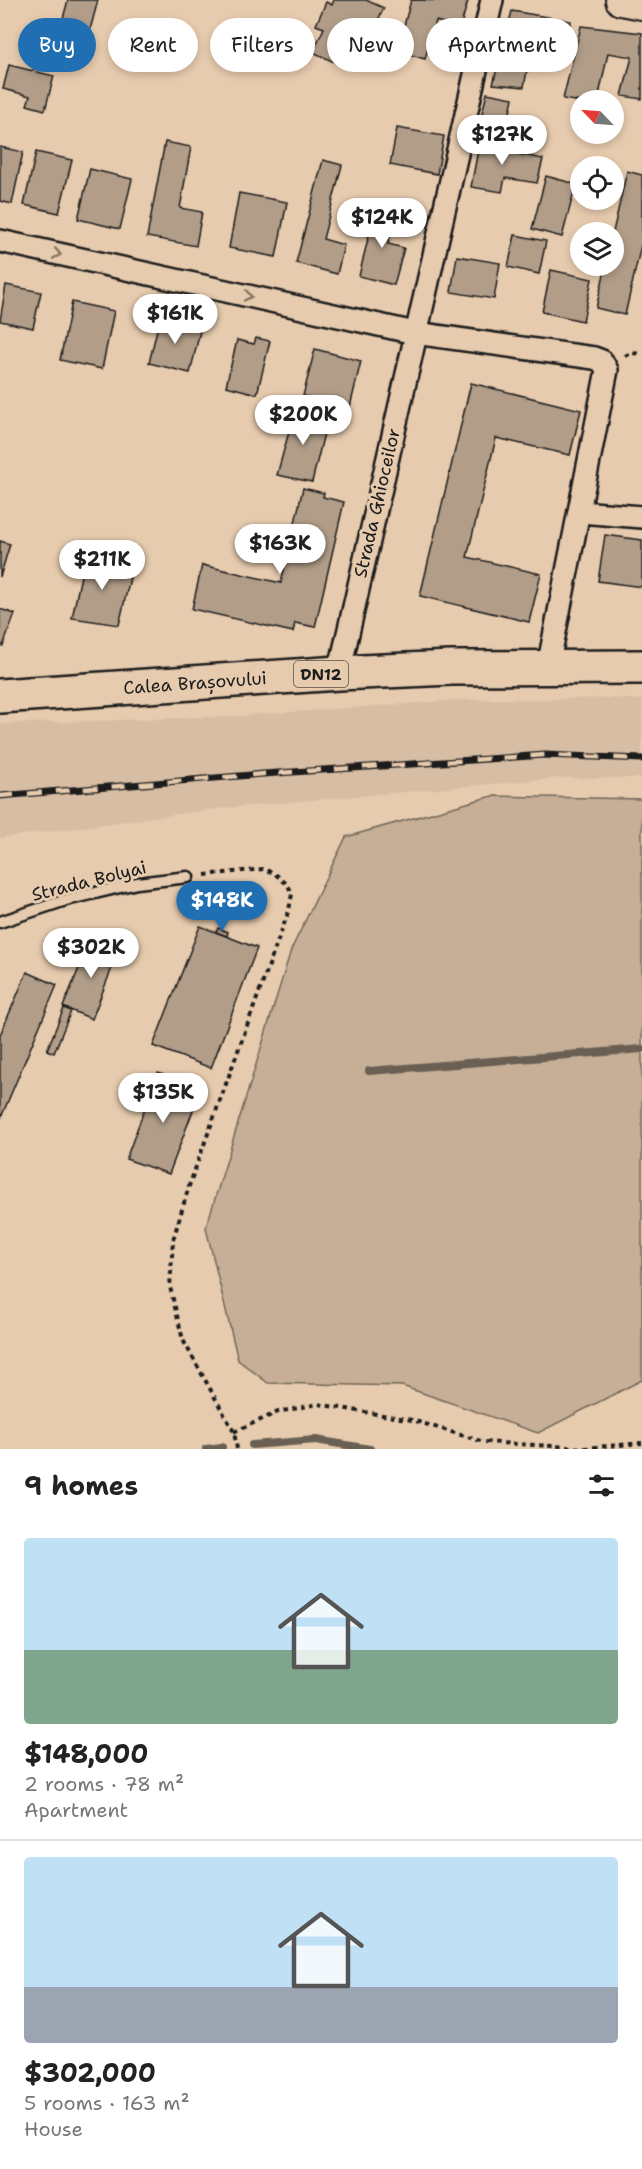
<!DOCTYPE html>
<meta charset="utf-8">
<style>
:root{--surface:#fff;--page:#f6f6f6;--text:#222;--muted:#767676;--line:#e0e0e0;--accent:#1f6fb2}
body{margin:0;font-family:"Shantell Sans",sans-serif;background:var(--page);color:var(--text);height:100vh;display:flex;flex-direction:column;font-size:22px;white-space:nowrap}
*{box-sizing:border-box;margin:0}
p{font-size:20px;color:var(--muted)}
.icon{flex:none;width:33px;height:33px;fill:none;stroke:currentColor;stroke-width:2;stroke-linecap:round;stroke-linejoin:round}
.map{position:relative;height:1449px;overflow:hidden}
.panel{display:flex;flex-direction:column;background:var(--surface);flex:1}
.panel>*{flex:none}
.top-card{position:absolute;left:18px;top:18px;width:606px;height:54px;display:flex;gap:12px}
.needle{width:39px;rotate:295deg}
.tools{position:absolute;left:570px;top:90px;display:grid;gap:12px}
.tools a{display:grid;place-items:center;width:54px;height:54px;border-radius:50%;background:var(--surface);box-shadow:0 3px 9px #0003;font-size:30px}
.price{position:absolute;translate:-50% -51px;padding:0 14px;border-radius:21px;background:#fff;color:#222;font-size:20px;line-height:39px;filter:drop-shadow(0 2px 3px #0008)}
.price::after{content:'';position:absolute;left:50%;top:36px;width:18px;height:14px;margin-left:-9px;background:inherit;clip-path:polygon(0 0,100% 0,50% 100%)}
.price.selected{background:var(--accent);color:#fff}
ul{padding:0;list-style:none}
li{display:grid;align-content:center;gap:12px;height:318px;padding:0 24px}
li+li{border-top:2px solid var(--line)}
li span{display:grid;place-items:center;height:186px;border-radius:6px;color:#555}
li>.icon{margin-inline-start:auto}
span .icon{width:108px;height:108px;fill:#fffc;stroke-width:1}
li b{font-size:26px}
h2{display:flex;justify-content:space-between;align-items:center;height:72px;padding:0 24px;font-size:26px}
.pill{padding:0 21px;border-radius:27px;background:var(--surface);box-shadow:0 3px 9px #0003;font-size:21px;line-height:54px}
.pill.selected{background:var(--accent);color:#fff}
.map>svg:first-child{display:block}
.built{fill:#d7bda3}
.green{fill:#c6af96;stroke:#716659;stroke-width:1.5}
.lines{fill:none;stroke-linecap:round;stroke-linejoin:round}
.stream{stroke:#695e53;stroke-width:8}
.building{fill:#b19d88;stroke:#1c1c1c;stroke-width:1.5}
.lane-casing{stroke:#1c1c1c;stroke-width:15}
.street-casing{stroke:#1c1c1c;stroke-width:26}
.secondary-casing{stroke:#1c1c1c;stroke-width:34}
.primary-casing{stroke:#1c1c1c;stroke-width:38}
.path{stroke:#1c1c1c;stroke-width:4;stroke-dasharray:4.5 4.5;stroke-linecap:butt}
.lane{stroke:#e7cbae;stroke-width:10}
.street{stroke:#e7cbae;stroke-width:21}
.secondary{stroke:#e7cbae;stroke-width:30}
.primary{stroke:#e7cbae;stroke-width:33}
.rail-casing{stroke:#1c1c1c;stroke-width:7}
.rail{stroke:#e7cbae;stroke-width:4.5;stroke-dasharray:14;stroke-linecap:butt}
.oneway{stroke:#827465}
.labels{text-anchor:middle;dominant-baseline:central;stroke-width:6;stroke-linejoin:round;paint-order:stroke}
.shield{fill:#e7cbae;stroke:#595048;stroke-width:1.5}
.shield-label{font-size:16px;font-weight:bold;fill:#1c1c1c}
.street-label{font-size:18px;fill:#1c1c1c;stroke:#e7cbae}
</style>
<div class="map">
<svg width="642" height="1449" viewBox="0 0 642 1449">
<rect width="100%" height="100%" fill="#e7cbae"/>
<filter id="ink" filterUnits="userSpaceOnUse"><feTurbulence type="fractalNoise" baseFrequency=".0167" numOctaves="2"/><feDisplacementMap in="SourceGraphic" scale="12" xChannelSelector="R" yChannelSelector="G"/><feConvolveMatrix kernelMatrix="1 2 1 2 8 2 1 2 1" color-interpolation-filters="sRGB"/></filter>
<g filter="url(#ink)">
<path class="built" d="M613,698L642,700V778H560L224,808L0,838V724L238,716L459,700Z"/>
<path class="green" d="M492,796L642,799V1380L538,1433L402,1386L268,1383L238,1360L206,1228L291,950L346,837Z"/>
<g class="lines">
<g class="stream">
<path d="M369,1071L642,1049"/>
<path d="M252,1445L316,1440L370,1449"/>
<path d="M206,1449L222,1447"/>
</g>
</g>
<g class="building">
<path d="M68,0H98L90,30L62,22Z"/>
<path d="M334,0H366L384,8L376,24L383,27L369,59L343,47L336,63L313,52L324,28L316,25L326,2L332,5Z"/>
<path d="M411,0L468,1L460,28L436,21L425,59L397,51Z"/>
<path d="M512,11L571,21L563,47L532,44L524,87L493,84Z"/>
<path d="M581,26L642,33V99L622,96L632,57L608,53L598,100L580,102L563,99Z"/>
<path d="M9,65L54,76L45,110L27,105L30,96L3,89Z"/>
<path d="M487,93L513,98L506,132L479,126Z"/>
<path d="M397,128L444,136L437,174L390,165Z"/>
<path d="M481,134L504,138L502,151L543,159L537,183L505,178L502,192L471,187Z"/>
<path d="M165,142L191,147L180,208L202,212L196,246L147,237Z"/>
<path d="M0,147L23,152L12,204L0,201Z"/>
<path d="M36,152L72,160L59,213L24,205Z"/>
<path d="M323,160L342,165L323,239L344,245L337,274L296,263Z"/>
<path d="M90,169L132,179L120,229L78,219Z"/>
<path d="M627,171L642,175V241L625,315L596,308L606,266H614L613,232Z"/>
<path d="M546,176L576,184L562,237L532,229Z"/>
<path d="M239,193L287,202L276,257L229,248Z"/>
<path d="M376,205L397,210L388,244L404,248L394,285L359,276Z"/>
<path d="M515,235L546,241L539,274L508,267Z"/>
<path d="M457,256L500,263L494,299L451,292Z"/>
<path d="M551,270L592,279L583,321L542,312Z"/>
<path d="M6,285L41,292L33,328L0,321Z"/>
<path d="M72,302L114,311L102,369L60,360Z"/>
<path d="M160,317L201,327L190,373L149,363Z"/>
<path d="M256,338L270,341L257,394L226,386L237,340L254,344Z"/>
<path d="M315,349L361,361L350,407L303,396Z"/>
<path d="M471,383L581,410L570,455L496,438L467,557L541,574L529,622L420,596Z"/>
<path d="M295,410L328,417L312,482L277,475Z"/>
<path d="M303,488L324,493L323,497L344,502L315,627L295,623L293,632L192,609L202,565L281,583Z"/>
<path d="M605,535L642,540V587L598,581Z"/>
<path d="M0,541L10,544L0,577Z"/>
<path d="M85,557L133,565L119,625L72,618Z"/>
<path d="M0,609L15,614L3,646L0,645Z"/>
<path d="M200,926L257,948L211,1068L153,1046Z"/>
<path d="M218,928L228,932L227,936L216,932Z"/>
<path d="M91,939L119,950L92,1019L63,1007Z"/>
<path d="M27,972L57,985L0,1120V1035Z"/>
<path d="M64,1008L71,1011L54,1053L47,1050Z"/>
<path d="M158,1073L201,1089L169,1174L126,1159Z"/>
</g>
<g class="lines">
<g class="lane-casing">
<path id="lane" d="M0,922L66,900L137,883L188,877"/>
</g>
<g class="street-casing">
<g id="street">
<path d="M0,241L415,333L594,358L602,361L607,370L548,667"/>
<path d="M580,512L642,517"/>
<path d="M339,673L492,0"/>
</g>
</g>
<g class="secondary-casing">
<path id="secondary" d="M621,0L642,4"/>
</g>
<g class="primary-casing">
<path id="primary" d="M0,696L339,673L451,668L642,667"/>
</g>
<g class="path">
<path d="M625,356L631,353L642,354"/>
<path d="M205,875L263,869L274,873L288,885L292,894L289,910L189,1186L173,1240L170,1287L183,1340L234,1432L237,1449"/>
<path d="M234,1432L278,1412L318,1404L412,1420L484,1442L585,1448L642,1443"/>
</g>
<use href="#lane" class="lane"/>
<use href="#street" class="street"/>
<use href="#secondary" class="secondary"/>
<use href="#primary" class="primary"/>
<g class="rail-casing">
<path id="rail" d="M0,796L263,774L545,755L642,759"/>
</g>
<use href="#rail" class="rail"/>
</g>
<defs><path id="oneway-chevron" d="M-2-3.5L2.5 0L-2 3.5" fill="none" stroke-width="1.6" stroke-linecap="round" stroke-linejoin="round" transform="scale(1.5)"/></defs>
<g class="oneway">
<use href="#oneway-chevron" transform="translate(57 254) rotate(12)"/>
<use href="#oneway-chevron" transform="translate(248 296) rotate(12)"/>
</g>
</g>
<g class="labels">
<rect class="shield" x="294" y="661" width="54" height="26" rx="4.5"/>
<g class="shield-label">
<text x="321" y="674">DN12</text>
</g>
<g class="street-label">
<text transform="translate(377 503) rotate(-77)">Strada Ghioceilor</text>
<text transform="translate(195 683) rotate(-4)">Calea Brașovului</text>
<text transform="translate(89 881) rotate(-14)">Strada Bolyai</text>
</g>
</g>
</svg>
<div class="tools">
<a><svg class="needle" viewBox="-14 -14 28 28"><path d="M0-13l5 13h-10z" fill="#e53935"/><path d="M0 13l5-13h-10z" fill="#767676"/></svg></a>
<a><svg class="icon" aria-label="locate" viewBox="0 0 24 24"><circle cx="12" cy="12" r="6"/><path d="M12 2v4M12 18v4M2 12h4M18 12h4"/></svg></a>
<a><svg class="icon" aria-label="layers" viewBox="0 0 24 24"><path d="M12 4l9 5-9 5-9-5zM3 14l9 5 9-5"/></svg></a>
</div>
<b class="price" style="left:502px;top:166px">$127K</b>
<b class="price" style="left:382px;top:249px">$124K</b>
<b class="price" style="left:175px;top:345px">$161K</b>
<b class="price" style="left:303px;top:446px">$200K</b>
<b class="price" style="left:280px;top:575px">$163K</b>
<b class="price" style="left:102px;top:591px">$211K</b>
<b class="price selected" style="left:222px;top:932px">$148K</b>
<b class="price" style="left:91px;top:979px">$302K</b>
<b class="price" style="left:163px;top:1124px">$135K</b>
<div class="top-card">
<a class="pill selected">Buy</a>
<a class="pill">Rent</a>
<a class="pill">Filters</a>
<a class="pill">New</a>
<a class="pill">Apartment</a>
</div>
</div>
<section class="panel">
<h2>9 homes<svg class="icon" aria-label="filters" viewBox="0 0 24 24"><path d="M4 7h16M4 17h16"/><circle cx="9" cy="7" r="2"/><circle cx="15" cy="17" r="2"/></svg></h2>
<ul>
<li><span style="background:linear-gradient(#bfe0f5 60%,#7fa58c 0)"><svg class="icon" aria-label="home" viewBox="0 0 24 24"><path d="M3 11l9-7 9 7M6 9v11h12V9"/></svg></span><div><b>$148,000</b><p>2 rooms · 78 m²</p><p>Apartment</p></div></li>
<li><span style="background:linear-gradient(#bfe0f5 70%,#9aa5b1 0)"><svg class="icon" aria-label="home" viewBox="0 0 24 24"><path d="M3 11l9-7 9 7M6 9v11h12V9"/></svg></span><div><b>$302,000</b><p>5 rooms · 163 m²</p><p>House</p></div></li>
</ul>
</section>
